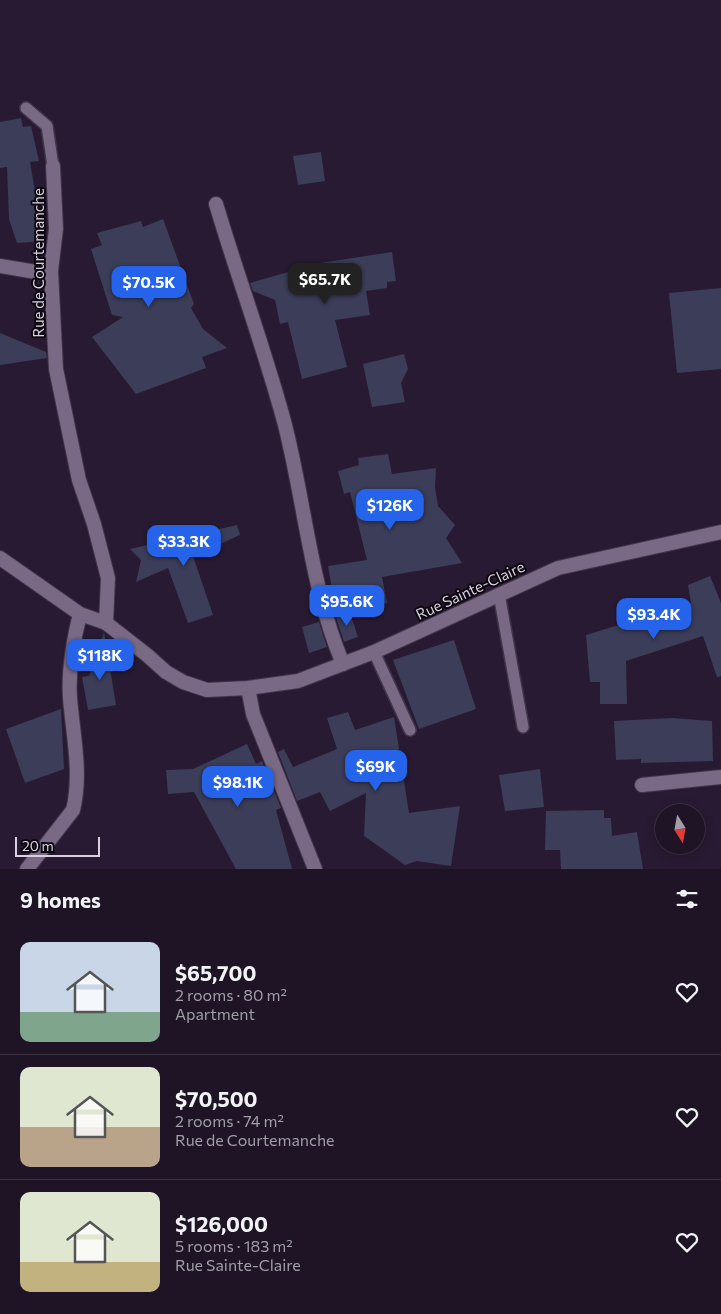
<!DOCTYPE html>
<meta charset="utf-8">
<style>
:root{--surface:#1e1426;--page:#261d2e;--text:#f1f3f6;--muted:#a19ea7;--line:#3c3343;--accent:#2563eb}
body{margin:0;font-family:Commissioner,sans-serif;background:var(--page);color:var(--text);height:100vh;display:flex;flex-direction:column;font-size:19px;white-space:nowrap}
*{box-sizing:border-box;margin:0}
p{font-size:16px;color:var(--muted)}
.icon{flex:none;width:28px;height:28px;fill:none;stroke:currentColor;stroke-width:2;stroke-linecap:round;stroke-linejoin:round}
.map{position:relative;height:869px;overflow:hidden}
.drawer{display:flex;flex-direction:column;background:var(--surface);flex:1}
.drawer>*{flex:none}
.needle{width:32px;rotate:169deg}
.fabs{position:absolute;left:655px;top:804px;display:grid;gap:10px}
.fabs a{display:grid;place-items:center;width:50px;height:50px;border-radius:50%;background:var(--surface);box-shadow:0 2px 12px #0003,0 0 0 1px var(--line);font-size:25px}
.scale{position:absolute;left:15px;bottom:12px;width:85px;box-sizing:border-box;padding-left:5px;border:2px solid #d9d0e0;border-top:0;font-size:14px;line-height:18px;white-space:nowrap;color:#d9d0e0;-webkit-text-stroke:4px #0e0812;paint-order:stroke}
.price{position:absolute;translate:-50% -42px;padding:0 11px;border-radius:10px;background:var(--accent);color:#fff;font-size:16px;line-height:32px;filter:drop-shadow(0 1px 2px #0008)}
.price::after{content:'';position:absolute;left:50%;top:30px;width:15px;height:11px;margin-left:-8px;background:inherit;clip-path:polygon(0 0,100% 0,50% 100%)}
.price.active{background:#222;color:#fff}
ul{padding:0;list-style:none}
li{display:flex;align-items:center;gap:15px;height:125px;padding:0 20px}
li+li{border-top:1px solid var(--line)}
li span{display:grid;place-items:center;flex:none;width:140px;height:100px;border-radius:10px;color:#555}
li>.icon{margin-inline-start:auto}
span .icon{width:60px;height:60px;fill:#fffc;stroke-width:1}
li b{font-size:21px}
h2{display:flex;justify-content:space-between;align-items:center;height:60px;padding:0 20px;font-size:21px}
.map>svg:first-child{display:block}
.building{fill:#3b3d59}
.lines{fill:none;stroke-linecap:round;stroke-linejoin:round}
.service-casing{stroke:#413549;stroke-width:14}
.minor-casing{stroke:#413549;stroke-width:16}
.service{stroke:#796985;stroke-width:11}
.minor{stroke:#796985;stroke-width:14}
.labels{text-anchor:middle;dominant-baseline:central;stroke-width:4;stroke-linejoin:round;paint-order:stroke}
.street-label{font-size:15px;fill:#d9d0e0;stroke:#0e0812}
</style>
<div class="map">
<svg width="721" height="869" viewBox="0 0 721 869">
<rect width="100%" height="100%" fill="#281a32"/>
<g class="building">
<path d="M21,118L23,127L31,126L39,161L30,162L42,231L45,241L17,243L9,219L7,167L0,168V122Z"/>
<path d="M321,152L325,181L298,185L293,156Z"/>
<path d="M163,219L194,304L191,308L203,329L227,348L202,357L206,368L136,394L92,337L123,317L112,315L91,249L102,245L97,233L141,221L143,227Z"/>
<path d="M392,252L396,281L387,282V288L366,291L370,315L335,320L347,367L302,379L288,322L280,324L275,300L253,291L250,283L320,263Z"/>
<path d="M721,288V369L677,373L669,293Z"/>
<path d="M0,333L46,352L47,358L0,365Z"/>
<path d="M404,354L408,369L401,383L405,402L372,407L363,364Z"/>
<path d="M388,454L392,474L436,468L435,487L438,506L455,525L446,538L462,563L382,577L387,603L336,613L328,566L367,560L350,492L344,494L338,471L359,465L358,458Z"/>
<path d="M237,525L240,535L193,556L213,615L188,623L168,568L136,582L141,560L130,549Z"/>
<path d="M710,576L721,603V676L717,677L703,636L626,661L627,704H600V682H590L586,635L691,603L688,585Z"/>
<path d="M350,613L358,637L344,642L336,617Z"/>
<path d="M319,622L327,647L309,653L302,627Z"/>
<path d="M104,632L116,705L88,710L82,677L89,676Z"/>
<path d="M454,640L476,709L419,729L393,660Z"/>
<path d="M61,709L64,769L25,783L6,729Z"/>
<path d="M348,712L355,730L394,717L409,813L460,806L451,866L417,861L405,865L364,836L366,793L330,811L320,792L297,801L278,752L284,749L293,767L337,749L327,718Z"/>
<path d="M672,718L712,721L713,761L641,763V759L616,760L614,721Z"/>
<path d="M247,744L256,764L262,761L281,808L276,810L292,869H236L194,792L168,794L166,770L193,769Z"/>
<path d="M540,769L544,807L505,811L499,775Z"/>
<path d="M604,810V818H611L612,836L637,832L643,869H561L560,850H545L546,811Z"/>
</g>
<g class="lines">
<g class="service-casing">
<g id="service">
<path d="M26,108L47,126L53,166"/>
<path d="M499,594L523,727"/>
<path d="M374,652L410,730"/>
</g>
</g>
<g class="minor-casing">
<g id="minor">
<path d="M53,166L56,229L51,271L56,369L79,480L94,524L108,578L106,623"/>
<path d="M216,204C238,278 265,350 285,425C305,504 311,588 343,664"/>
<path d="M0,266L36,272L51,271"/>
<path d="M0,558L80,614C73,642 68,669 70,698C73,736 82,773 73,810L27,869"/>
<path d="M80,614L106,623L147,655L166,672L183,682L207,690L248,688L298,681L374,652L558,568L721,532"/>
<path d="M248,688L253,714L315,869"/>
<path d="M642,785L721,777"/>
</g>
</g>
<use href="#service" class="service"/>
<use href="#minor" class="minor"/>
</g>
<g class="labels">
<g class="street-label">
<text transform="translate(38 263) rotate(-90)">Rue de Courtemanche</text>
<text transform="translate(470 590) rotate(-25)">Rue Sainte-Claire</text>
</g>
</g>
</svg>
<div class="fabs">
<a><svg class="needle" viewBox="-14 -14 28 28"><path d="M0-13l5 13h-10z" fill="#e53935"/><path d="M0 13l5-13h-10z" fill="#a19ea7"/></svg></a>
</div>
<div class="scale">20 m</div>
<b class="price active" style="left:325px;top:305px">$65.7K</b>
<b class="price" style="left:149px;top:308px">$70.5K</b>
<b class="price" style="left:390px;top:531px">$126K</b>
<b class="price" style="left:184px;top:567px">$33.3K</b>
<b class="price" style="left:347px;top:627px">$95.6K</b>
<b class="price" style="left:654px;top:640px">$93.4K</b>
<b class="price" style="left:100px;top:681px">$118K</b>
<b class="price" style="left:376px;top:792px">$69K</b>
<b class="price" style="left:238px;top:808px">$98.1K</b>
</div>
<section class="drawer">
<h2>9 homes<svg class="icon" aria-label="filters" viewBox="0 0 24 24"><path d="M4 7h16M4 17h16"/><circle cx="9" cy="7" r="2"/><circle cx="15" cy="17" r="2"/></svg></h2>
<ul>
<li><span style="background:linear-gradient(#c9d6e8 70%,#7fa58c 0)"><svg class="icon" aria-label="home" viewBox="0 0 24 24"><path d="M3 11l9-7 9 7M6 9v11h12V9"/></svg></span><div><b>$65,700</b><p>2 rooms · 80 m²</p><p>Apartment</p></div><svg class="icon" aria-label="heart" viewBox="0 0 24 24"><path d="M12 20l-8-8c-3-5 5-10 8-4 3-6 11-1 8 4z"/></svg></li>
<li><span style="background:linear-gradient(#dfe7d0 60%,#b9a48a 0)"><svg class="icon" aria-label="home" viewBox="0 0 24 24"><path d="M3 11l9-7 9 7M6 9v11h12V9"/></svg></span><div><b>$70,500</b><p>2 rooms · 74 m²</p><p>Rue de Courtemanche</p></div><svg class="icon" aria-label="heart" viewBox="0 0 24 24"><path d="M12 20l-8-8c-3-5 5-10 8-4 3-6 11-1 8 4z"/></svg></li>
<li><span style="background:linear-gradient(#dfe7d0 70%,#c2b280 0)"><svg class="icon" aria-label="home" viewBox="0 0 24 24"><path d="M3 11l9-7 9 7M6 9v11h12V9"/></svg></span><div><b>$126,000</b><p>5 rooms · 183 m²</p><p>Rue Sainte-Claire</p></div><svg class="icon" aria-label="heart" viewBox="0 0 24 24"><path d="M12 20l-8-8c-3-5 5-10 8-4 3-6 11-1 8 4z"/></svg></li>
</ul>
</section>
